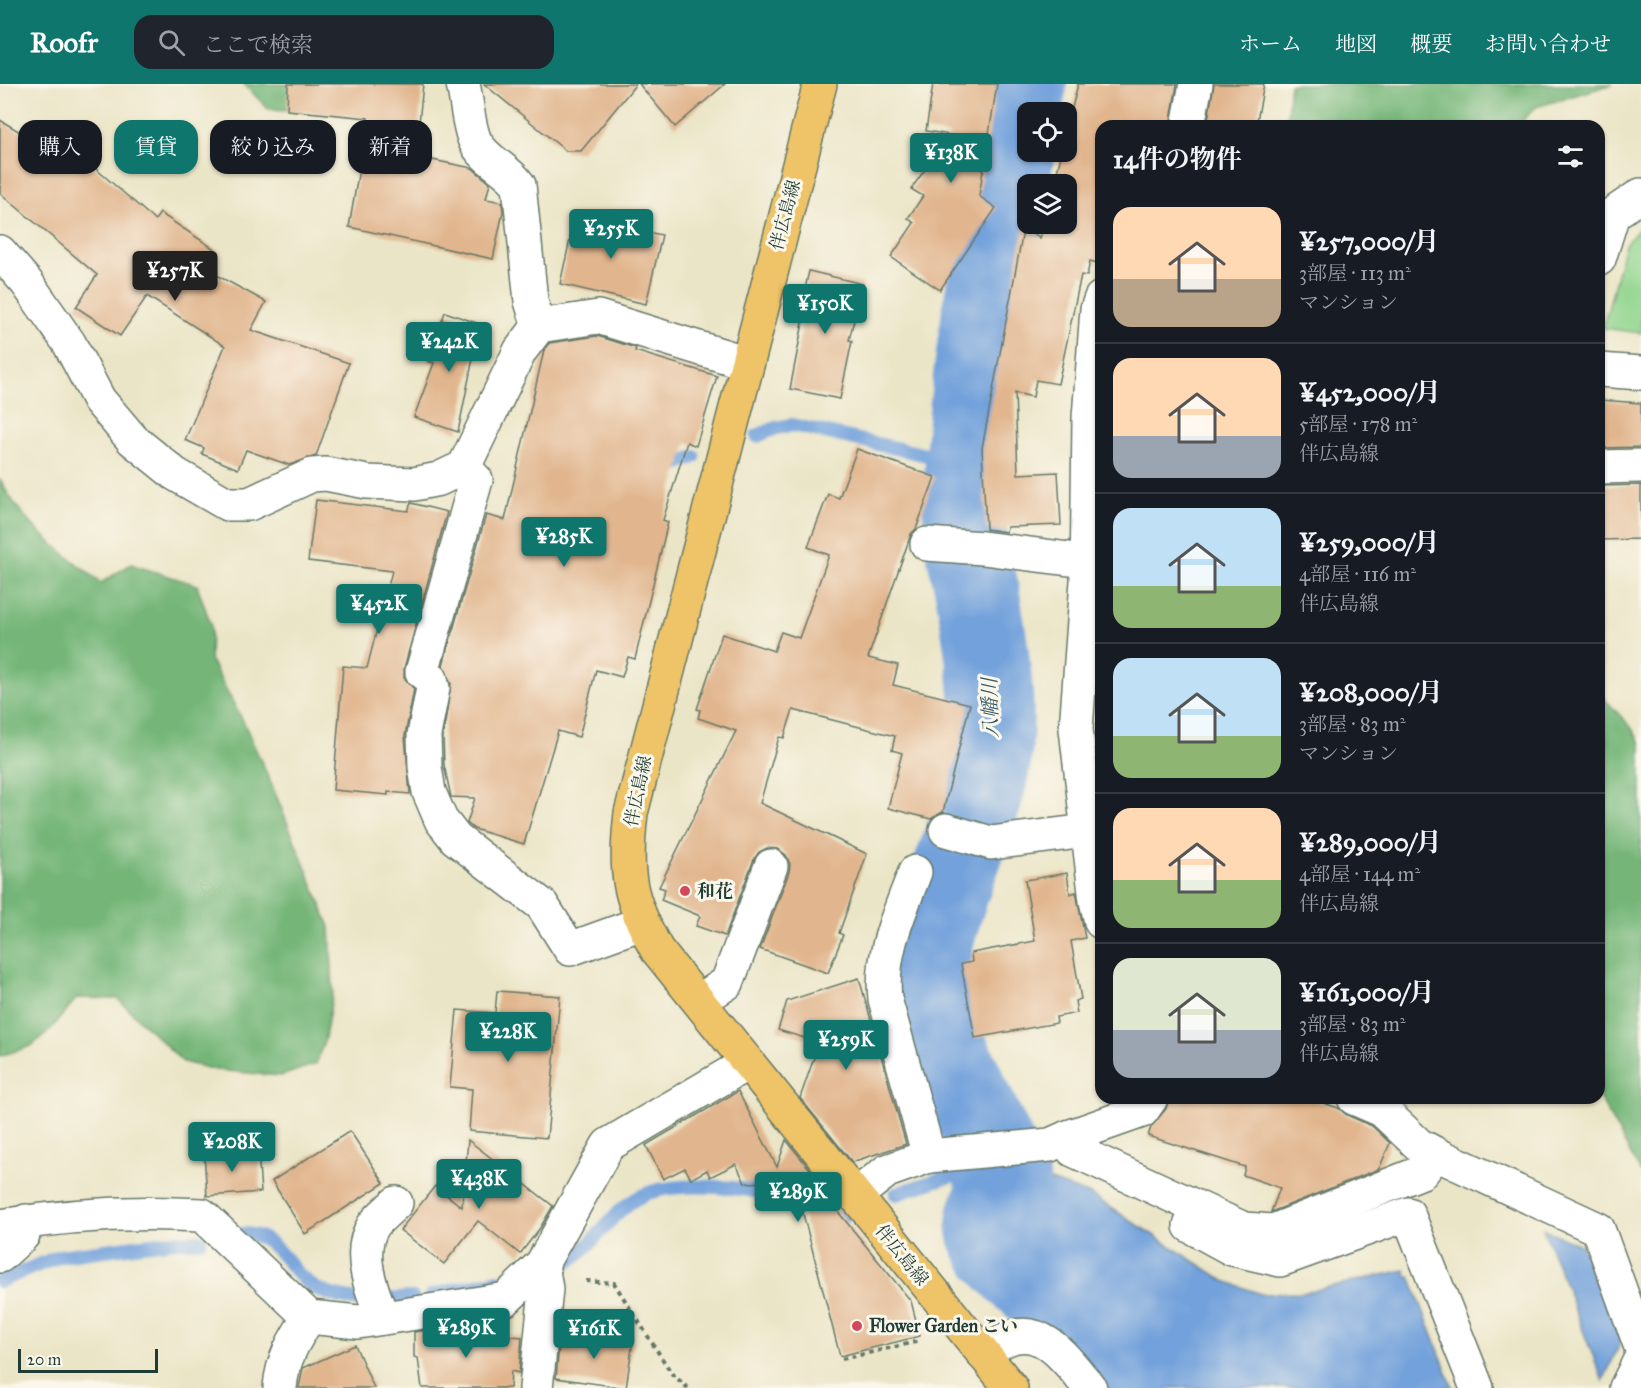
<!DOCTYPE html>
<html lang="ja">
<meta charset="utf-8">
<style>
:root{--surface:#171b24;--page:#20242c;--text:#f1f3f6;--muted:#9ea1a6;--line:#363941;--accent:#0f766e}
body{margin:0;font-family:"IM FELL Great Primer","Noto Serif JP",serif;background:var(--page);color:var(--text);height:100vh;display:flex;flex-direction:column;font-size:22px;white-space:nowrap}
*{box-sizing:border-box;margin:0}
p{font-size:20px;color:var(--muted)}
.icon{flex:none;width:33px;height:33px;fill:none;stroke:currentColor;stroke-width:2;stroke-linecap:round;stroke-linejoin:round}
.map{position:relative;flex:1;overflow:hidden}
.drawer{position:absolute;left:1095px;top:36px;width:510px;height:984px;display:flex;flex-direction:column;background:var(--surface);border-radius:18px;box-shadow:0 2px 4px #0004}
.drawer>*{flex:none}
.hud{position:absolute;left:18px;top:36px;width:570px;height:54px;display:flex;gap:12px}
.controls{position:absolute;left:1017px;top:18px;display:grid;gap:12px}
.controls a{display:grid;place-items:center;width:60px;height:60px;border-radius:12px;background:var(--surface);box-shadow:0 2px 4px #0004;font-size:30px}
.scale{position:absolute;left:18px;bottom:15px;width:140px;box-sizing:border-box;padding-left:6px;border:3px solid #1f3d34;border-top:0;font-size:16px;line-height:21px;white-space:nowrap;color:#1f3d34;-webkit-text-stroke:4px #fbf7ec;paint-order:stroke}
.price{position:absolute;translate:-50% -51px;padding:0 14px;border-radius:6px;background:var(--accent);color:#fff;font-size:20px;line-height:39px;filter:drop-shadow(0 2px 3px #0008)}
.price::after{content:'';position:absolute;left:50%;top:36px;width:18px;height:14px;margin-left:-9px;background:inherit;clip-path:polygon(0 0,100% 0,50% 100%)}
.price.selected{background:#222;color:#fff}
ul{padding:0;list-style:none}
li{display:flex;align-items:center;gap:18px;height:150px;padding:0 18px}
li+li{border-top:2px solid var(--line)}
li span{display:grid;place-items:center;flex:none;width:168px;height:120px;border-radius:18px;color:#555}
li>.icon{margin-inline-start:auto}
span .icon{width:72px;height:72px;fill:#fffc;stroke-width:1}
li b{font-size:26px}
h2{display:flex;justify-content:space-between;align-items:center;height:72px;padding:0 18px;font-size:26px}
.pill{padding:0 21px;border-radius:18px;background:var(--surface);box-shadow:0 2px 4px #0004;font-size:21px;line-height:54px}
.pill.selected{background:var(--accent);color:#fff}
header{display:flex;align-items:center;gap:36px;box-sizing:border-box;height:84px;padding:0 30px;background:var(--accent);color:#fff}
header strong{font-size:28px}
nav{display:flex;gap:33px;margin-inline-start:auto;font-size:21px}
.search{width:420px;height:54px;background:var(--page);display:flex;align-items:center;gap:15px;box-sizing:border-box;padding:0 21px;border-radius:18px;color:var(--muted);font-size:22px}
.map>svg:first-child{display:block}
.green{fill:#90d48d;stroke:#588860;stroke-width:1.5}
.forest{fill:#74b678;stroke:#4a7a56;stroke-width:1.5}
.water{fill:#72a1db;stroke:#486f88;stroke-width:1.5}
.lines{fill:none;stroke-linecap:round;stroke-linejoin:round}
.stream{stroke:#72a1db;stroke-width:14}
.river{stroke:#72a1db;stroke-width:84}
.building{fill:#e1b68e}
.minor-casing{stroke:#667867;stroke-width:36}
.major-casing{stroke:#667867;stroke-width:36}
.path{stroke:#667867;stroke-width:4;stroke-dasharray:4.5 4.5;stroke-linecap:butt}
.minor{stroke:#fff;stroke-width:33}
.major{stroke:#efc469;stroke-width:33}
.poi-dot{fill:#d1495b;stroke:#fbf7ec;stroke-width:2}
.labels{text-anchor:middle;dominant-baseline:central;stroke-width:6;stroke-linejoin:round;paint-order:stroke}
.street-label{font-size:18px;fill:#1f3d34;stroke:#fbf7ec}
.poi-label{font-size:18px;font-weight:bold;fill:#1f3d34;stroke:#fbf7ec;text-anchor:start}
.water-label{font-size:20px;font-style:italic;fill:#385b66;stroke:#fbf7ec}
</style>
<header>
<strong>Roofr</strong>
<div class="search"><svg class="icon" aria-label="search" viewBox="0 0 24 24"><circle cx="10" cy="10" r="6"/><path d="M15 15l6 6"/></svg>ここで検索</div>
<nav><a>ホーム</a><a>地図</a><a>概要</a><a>お問い合わせ</a></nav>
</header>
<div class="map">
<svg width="1641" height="1304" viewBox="0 0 1641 1304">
<rect width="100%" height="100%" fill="#fbf7ec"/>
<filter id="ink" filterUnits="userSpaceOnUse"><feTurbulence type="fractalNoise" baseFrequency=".0167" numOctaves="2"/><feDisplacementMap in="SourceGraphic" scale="12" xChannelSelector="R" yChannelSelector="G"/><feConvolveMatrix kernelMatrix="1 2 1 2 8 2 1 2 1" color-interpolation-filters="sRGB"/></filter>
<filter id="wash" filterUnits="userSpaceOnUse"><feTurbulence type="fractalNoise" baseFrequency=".008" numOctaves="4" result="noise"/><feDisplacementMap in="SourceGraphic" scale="24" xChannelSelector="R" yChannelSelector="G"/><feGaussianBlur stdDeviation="1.35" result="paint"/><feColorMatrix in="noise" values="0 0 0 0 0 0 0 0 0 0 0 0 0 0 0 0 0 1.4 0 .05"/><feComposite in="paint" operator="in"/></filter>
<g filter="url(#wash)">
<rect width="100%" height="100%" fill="#ebe5c7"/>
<path class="green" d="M1641,143V249L1603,244L1625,160Z"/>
<g class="forest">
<path d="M244,0H315L312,27L268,25Z"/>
<path d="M1290,0H1613L1536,23L1517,42H1286Z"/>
<path d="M0,395C21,440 64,469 101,499L131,480L197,501L211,541L210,575L243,637L271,699L330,843L333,907L325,954L316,980L281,992L216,986L183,978L118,915L77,914L50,946L31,962L0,972Z"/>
<path d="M1599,609L1631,643L1641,660V1089L1599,1013Z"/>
</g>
<g class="water">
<path d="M931,934L1015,1030L1045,1095L1091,1111L1225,1197L1261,1210L1302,1209L1405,1186L1407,1193L1410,1192L1453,1304H1133L1057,1218L1069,1207L1044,1201L992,1148L987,1150L968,1104L953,1051Z"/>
<path d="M1543,1145L1581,1161L1621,1257L1603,1297Z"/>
</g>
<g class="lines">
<g class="stream">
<path d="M757,352L776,344L792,341L967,380"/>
<path d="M666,380L674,381L694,373"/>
<path d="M896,1110L958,1089L983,1155L1034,1207"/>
<path d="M233,1151C279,1143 283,1186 317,1205C347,1220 381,1216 413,1214"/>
<path d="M566,1178C598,1162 610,1122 651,1108C680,1099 742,1102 771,1111C795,1119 819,1134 846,1132"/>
<path d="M0,1197L60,1172L173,1157H200"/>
<path d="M432,1211L497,1196"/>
<path d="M1050,1223L1122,1304"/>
</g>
<g class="river">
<path d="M1025,0C1000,146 965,292 965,440C965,462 973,485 977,506C987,567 1000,634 985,696C969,766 910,864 931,934L1008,1095C1003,1106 992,1120 989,1133C983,1160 1020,1187 1038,1204"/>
<path d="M1054,1220L1128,1304"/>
</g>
</g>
<g id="blocks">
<g class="building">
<path d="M288,0H423L419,39L363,60L368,34L287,26Z"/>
<path d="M484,0H636L581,67H566Z"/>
<path d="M639,0H725L675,43Z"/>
<path d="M933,0H997L979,112L996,124L940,206L891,173L914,139L908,134L923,112L911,105L950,51L926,47Z"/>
<path d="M1078,0H1177L1170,42H1101V158L1097,179L1090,177L1087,192L1081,191L1058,300L1036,296L1033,313L1015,309L1018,390L1058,388L1061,441L1007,443L1006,448L986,445L982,364L1024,142L1040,154L1044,140H1066V100H1054L1062,68H1066V48Z"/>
<path d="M1214,0H1264L1256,42H1207Z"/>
<path d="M0,36L20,48L26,38L81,72L155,136L160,129L219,168L207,186L266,218L251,246L349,279L316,372L289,381L246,366L238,385L202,370L204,364L185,356L225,262L147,212L120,252L76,223L97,191L0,109Z"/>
<path d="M363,62L472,84L490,99L486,115L502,118L503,128L493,175L349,143Z"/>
<path d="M575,133L662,151L646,220L560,200Z"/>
<path d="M809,187L863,200L849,256L852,257L840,315L790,305L805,228L800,227Z"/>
<path d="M445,228L480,240L458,348L414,333L434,279L428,277Z"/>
<path d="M597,252L636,264L635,267L717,292L696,362L687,358L663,436L668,438L635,575L628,573L622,593L596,586L579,653L558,647L524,760L474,745L467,739L475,714L451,713L444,681L443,652L451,600L443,581L486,431L505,436L544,266L549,259Z"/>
<path d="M1599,316L1641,319V363L1599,364Z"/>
<path d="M857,365L935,393L916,445L911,450L868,574L898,581L893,601L970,620L943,728L931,735L888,724L902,669L892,666L895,652L793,626L784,654L779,653L760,719L867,770L839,849L843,851L828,889L760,865L789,788L790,780L786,771L778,765L767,764L759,768L754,775L725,852L696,842L700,832L661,816L665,805L659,803L736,647L698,634L700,626L697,625L722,550L774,567L781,548L799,554L829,471L808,463L828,410L839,414Z"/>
<path d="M1641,401V455L1599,456V402Z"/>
<path d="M316,416L408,427L411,419L447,428L404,584V594L414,605L405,652L410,710L388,708V711L333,706L343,582L367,584L392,487L308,477Z"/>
<path d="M1067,789L1070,810L1076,808L1085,854L1071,857L1081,915L1075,917L1077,929L1056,933L1057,939L975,954L961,880L972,878L971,869L1035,857L1025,796Z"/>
<path d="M859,894L906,1060L852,1078L800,1014L816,968L828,961L778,946L787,917Z"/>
<path d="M497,907L560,912L547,1054L469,1047L472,1005L450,1003L457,926L495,929Z"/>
<path d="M738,1007L777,1083L786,1056L813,1089L808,1091L911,1217L920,1252L840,1272L794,1095L772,1101L773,1098L745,1099L736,1080L710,1093L707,1086L691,1095L685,1084L663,1095L646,1061Z"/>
<path d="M1169,1014H1309L1338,1024L1347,1031L1372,1042L1390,1059L1379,1085L1271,1128L1280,1104L1243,1091L1245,1083L1148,1052L1151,1043L1166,1025Z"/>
<path d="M350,1047L384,1099L305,1150L272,1097Z"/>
<path d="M468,1056L553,1122L540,1144L520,1170L478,1137L444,1180L400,1146L435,1102L462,1123Z"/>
<path d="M258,1066L261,1108L207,1112L204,1069Z"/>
<path d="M436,1245L522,1253L519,1289L511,1287L510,1304H422L418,1274L414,1273V1248Z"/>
<path d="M560,1250L633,1257L626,1304L556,1294Z"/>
<path d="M355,1261L374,1304H299L303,1284Z"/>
</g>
</g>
</g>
<g filter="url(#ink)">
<use href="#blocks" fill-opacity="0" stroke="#667867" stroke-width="1.5"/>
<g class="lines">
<g class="minor-casing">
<g id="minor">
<path d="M463,0C467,17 468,41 475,57C484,76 507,84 519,101L531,217L539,242"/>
<path d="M1188,42L1196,0"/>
<path d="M0,168L27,199L69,259L99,316L133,356L175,390L227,420H249L312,391L326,390L367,398L414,400L439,395L464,383L520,267L539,242L598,233L747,279"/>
<path d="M1599,175L1613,130L1641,111"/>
<path d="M1101,214L1097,225L1089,334L1087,497L1076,645L1096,817L1101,838"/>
<path d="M1599,286L1641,289"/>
<path d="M464,383L476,396L422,588L431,595L433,604L424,651L425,683L429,708L441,736L456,755L542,821L570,865L642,839"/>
<path d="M1599,383L1641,382"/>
<path d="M927,460L983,464L1085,477"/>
<path d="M946,746L991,759L1087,747"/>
<path d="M915,788C899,831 880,869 885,915L929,1072"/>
<path d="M699,917L727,899L771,782"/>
<path d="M1354,1014L1382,1026L1419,1061L1436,1070"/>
<path d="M1068,1053L1142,1027L1151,1014"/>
<path d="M855,1112L887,1087L929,1072L1050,1061L1068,1053L1073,1066L1244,1145L1273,1147L1422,1088L1436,1070L1598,1145L1641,1263"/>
<path d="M1193,1135L1190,1142L1232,1165L1280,1176L1408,1130L1477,1304"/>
<path d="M0,1142C65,1131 136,1127 202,1131L309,1233L358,1238L506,1215L542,1180L608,1061L746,980"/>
<path d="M0,1172L23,1151L26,1137"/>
<path d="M383,1234C372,1208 356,1169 373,1142C378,1134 389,1126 396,1119"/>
<path d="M984,1271C991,1266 999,1258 1007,1255C1044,1239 1069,1280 1090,1304"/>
<path d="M280,1304C282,1276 294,1256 309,1233"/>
<path d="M536,1304L546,1205L542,1180"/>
<path d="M1626,1304L1641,1274"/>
</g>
</g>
<g class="major-casing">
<path id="major" d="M820,0L631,729C624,789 628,814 657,866L1011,1304"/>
</g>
<g class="path">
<path d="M586,1197L614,1199L672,1290L688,1304"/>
<path d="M842,1275L920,1257"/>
</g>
<use href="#minor" class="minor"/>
<use href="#major" class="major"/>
</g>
</g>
<g class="poi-dot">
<circle cx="685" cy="807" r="6"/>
<circle cx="857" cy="1242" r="6"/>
</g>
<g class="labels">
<g class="street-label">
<text transform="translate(785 131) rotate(-75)">伴広島線</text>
<text transform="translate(638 707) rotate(-78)">伴広島線</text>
<text transform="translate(902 1171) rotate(51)">伴広島線</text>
</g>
<g class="poi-label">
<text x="697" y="807">和花</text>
<text x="869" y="1242">Flower Garden こい</text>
</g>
<g class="water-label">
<text transform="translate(990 624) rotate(-92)">八幡川</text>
</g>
</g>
</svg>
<div class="controls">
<a><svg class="icon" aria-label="locate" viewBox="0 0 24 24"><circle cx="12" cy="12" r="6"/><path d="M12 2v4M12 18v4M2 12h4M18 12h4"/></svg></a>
<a><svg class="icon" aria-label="layers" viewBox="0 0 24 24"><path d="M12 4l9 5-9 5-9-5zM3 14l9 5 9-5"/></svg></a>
</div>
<div class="scale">20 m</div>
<b class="price" style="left:951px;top:100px">¥138K</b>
<b class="price" style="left:611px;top:176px">¥255K</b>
<b class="price selected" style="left:175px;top:218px">¥257K</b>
<b class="price" style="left:825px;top:251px">¥150K</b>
<b class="price" style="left:449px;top:289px">¥242K</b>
<b class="price" style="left:564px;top:484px">¥285K</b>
<b class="price" style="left:379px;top:551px">¥452K</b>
<b class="price" style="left:508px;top:979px">¥228K</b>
<b class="price" style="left:846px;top:987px">¥259K</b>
<b class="price" style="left:232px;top:1089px">¥208K</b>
<b class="price" style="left:479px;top:1126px">¥438K</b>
<b class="price" style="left:798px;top:1139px">¥289K</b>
<b class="price" style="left:466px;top:1275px">¥289K</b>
<b class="price" style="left:594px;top:1276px">¥161K</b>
<div class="hud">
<a class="pill">購入</a>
<a class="pill selected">賃貸</a>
<a class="pill">絞り込み</a>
<a class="pill">新着</a>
</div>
<section class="drawer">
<h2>14件の物件<svg class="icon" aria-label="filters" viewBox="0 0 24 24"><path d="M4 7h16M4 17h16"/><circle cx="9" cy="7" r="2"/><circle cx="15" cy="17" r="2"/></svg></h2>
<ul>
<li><span style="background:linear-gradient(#ffd9b3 60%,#b9a48a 0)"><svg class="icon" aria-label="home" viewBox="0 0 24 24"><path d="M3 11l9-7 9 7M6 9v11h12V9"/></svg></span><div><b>¥257,000/月</b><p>3部屋 · 113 m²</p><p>マンション</p></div></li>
<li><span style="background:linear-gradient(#ffd9b3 65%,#9aa5b1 0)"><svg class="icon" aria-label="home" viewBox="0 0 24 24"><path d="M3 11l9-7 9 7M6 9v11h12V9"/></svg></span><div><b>¥452,000/月</b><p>5部屋 · 178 m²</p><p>伴広島線</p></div></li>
<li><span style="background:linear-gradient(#bfe0f5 65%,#8fb573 0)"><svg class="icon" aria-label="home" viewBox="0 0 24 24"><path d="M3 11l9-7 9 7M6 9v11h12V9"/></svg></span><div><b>¥259,000/月</b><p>4部屋 · 116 m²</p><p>伴広島線</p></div></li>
<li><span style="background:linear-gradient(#bfe0f5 65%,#8fb573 0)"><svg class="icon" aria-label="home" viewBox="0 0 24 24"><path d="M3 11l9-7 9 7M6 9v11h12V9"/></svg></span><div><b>¥208,000/月</b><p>3部屋 · 83 m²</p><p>マンション</p></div></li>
<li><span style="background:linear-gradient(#ffd9b3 60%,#8fb573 0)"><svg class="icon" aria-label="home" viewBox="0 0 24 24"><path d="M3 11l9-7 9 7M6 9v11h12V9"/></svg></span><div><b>¥289,000/月</b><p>4部屋 · 144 m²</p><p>伴広島線</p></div></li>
<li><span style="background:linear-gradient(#dfe7d0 60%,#9aa5b1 0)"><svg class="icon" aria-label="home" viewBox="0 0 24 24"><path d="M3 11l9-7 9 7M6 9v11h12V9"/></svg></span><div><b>¥161,000/月</b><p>3部屋 · 83 m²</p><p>伴広島線</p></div></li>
</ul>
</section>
</div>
